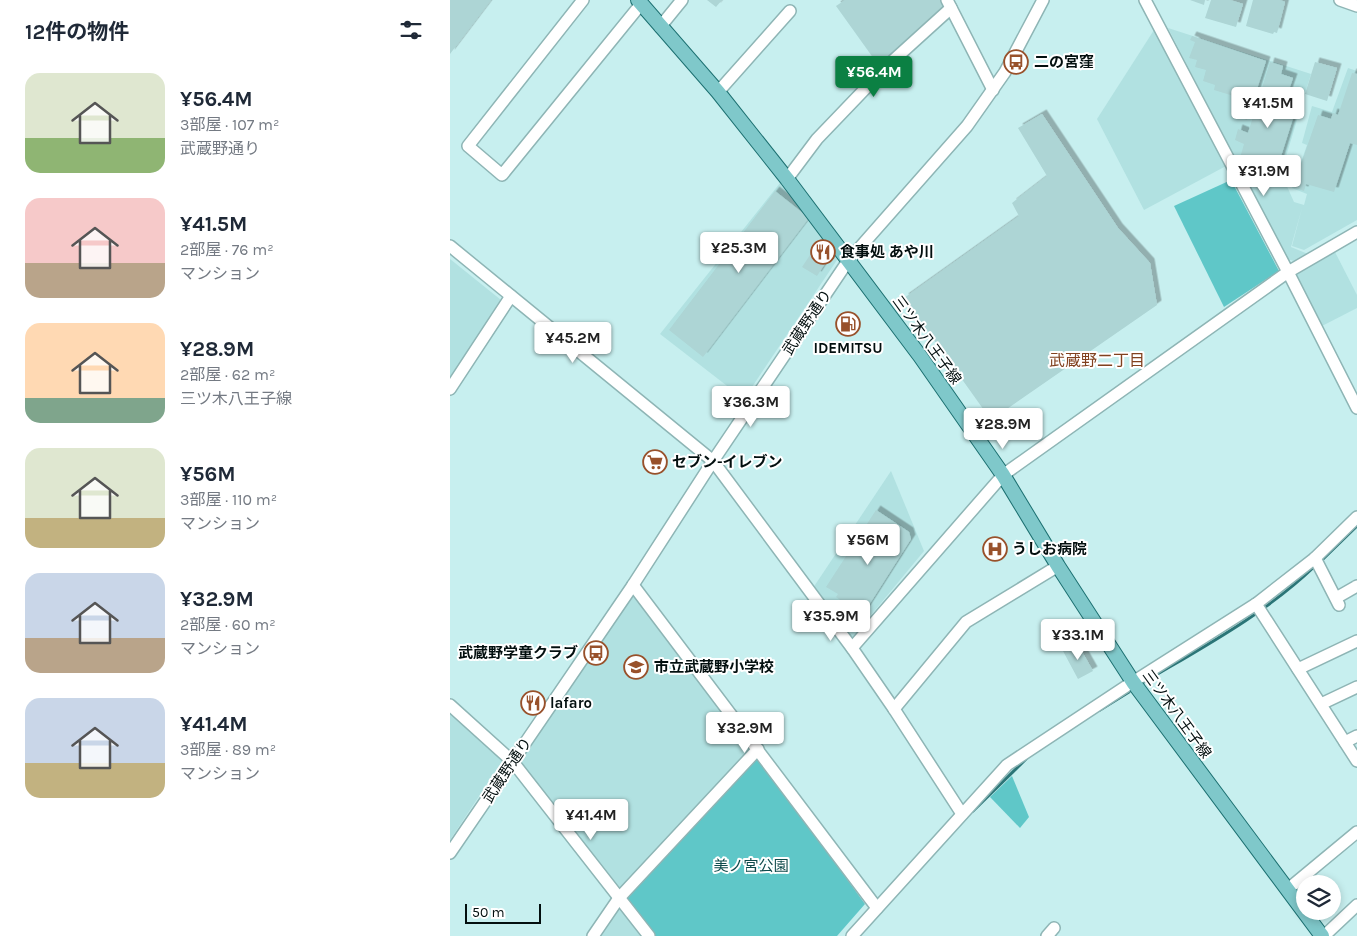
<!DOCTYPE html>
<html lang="ja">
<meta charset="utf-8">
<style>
:root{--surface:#fff;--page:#f2f2f3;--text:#1f2937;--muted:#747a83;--accent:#0b8043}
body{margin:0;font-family:Karla,"Noto Sans JP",sans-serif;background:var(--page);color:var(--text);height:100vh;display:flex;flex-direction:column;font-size:19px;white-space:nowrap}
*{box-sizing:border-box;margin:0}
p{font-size:16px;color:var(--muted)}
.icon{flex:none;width:28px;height:28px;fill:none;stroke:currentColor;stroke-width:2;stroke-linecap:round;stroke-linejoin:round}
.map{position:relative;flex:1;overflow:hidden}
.sheet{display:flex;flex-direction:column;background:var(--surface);width:450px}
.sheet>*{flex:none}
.tools{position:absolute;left:846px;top:875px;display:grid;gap:10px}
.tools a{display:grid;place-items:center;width:45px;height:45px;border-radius:50%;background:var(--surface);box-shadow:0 2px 8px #0003;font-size:25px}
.scale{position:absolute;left:15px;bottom:12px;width:76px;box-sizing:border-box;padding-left:5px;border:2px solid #030f0f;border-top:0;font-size:14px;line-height:18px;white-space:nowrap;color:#030f0f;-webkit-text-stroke:4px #fff;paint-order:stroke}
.price{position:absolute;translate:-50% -42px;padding:0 11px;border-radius:5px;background:#fff;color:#222;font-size:16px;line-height:32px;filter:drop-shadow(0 1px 2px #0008)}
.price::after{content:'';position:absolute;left:50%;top:30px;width:15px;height:11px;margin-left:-8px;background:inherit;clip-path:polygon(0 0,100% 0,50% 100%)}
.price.current{background:var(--accent);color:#fff}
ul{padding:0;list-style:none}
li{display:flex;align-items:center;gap:15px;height:125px;padding:0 25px}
li span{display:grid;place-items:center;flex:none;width:140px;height:100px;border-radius:15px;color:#555}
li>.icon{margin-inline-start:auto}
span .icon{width:60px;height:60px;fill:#fffc;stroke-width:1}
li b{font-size:21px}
h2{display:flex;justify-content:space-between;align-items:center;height:60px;padding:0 25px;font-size:21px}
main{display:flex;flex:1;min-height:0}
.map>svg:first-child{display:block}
.built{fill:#b1e1e1}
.green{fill:#5fc7c8}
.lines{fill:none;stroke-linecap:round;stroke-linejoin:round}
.stream{stroke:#2b7577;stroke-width:3}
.building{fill:#add5d5;filter:url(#shadow)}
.minor-casing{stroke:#8eb5b5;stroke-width:14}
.major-casing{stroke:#1c7071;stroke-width:16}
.minor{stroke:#fff;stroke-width:11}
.major{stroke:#7fc8ca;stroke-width:14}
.labels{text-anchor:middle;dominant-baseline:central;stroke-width:4;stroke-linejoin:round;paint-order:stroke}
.poi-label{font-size:15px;font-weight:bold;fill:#030f0f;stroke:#fff;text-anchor:start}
.street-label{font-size:15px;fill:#030f0f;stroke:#fff}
.park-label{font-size:15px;fill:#0e4a4b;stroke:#fff}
.neighbourhood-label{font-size:16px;fill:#81411f;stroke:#fff}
</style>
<main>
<section class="sheet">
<h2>12件の物件<svg class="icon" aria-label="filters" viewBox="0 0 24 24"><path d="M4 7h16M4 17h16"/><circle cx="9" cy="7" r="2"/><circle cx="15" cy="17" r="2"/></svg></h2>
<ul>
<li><span style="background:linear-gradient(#dfe7d0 65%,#8fb573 0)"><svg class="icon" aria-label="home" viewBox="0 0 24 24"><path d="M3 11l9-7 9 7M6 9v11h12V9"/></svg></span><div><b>¥56.4M</b><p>3部屋 · 107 m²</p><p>武蔵野通り</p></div></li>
<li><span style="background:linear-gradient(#f6c9c9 65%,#b9a48a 0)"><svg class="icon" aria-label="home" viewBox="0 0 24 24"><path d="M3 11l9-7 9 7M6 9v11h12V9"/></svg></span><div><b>¥41.5M</b><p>2部屋 · 76 m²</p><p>マンション</p></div></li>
<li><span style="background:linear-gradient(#ffd9b3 75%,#7fa58c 0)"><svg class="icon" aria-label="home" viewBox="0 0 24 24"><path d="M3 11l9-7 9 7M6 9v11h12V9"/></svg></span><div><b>¥28.9M</b><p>2部屋 · 62 m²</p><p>三ツ木八王子線</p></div></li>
<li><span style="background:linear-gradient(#dfe7d0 70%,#c2b280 0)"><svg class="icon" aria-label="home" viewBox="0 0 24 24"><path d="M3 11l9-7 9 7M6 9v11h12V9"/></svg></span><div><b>¥56M</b><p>3部屋 · 110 m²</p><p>マンション</p></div></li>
<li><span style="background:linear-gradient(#c9d6e8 65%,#b9a48a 0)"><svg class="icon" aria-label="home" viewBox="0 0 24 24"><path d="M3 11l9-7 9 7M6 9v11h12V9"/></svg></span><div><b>¥32.9M</b><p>2部屋 · 60 m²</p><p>マンション</p></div></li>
<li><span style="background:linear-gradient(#c9d6e8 65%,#c2b280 0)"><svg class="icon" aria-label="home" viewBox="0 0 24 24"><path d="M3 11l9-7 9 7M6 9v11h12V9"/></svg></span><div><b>¥41.4M</b><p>3部屋 · 89 m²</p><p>マンション</p></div></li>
</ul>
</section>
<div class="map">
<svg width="907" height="936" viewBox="0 0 907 936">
<defs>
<filter id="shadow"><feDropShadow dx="4.5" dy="-4.5" stdDeviation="0" flood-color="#0004"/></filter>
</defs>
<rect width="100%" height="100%" fill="#c7efef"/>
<g class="built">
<path d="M718,28L861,74L831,173L844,202L854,205L857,194L842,188L857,145L852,143L862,106L882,112L898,68L907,71V220L854,250L842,246L852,208L841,247L858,254L844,261L837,259Z"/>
<path d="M704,30L776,166L694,210L647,119Z"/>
<path d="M330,183L358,216L389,257L294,399L210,334Z"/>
<path d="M885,252L907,295V308L870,327L846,282V274Z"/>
<path d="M0,259L56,304L0,388Z"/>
<path d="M441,471L474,551L402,638L363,588Z"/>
<path d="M183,585L308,749L169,898L63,762Z"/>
<path d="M0,712L53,760L0,840Z"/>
<path d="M169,907L190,936H149Z"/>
</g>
<g class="green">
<path d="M781,180L829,271L774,307L724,206Z"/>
<path d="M308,756L415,904L387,936H204L175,899Z"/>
<path d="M562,776L579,817L570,828L540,797Z"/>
</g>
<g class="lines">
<g class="stream">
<path d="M870,562L907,526"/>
<path d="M694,682C753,647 815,614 865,566"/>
<path d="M650,710L679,692"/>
<path d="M523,811L576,759"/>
</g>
</g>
<g class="building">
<path d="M0,0H41L0,54Z"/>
<path d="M257,0H272L266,7Z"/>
<path d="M395,0H495L498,6L429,66L386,6Z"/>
<path d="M740,0H755L754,5Z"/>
<path d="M761,0H780L793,4L786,27L755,18Z"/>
<path d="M803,0H830L835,2L827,33L824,32L823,34L796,26Z"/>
<path d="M742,36L816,61L797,120L781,115L787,97L764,90L765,85L753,81L756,70L745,67L747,60L739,58L745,42L740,40Z"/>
<path d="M820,62L833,66L831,74L843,78L835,101L843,104L840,114L844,115L827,169L832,179L808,190L790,158L794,144L785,140L788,129L798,133Z"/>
<path d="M865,62L887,68L877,101L855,94Z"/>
<path d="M902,73L907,74V145L900,143L884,192L856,184L854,191L843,187L868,115L881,119L883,113L888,115Z"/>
<path d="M592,114L668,228L700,263L707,305L541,420L454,298L569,216L562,203L597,176L568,128Z"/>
<path d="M325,191L359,218L253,357L219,330Z"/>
<path d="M368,243L382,253L367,276L352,267Z"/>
<path d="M426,510L459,532L461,539L405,627L385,614L393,602L386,597L388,594L376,587Z"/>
<path d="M626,644L629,648H630L643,671L628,679L613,651Z"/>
</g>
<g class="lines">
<g class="minor-casing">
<g id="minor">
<path d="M133,0L18,146L52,175L191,4"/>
<path d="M497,0L543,90"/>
<path d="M695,0L838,272L907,408"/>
<path d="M890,0L907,6"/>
<path d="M210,27L232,0"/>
<path d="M268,92L340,11"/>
<path d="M337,179L367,139L437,66L501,8"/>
<path d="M0,246L263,461L402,648L444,709L512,814"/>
<path d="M0,389L61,296"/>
<path d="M865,558L889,605"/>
<path d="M183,585L427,908"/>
<path d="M886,598L907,586"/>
<path d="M806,604L907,761"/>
<path d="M402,648L553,475L838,272L907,232"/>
<path d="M848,669L907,641"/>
<path d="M871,704L907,687"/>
<path d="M0,705L63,762L199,936"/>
<path d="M444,709L516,622L608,566"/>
<path d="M895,742L907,736"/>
<path d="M0,853L183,585L263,461L398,261L517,126L555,72L593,0"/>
<path d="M837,890L907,832"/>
<path d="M143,936L169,898L308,749"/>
<path d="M402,936L557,765L675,687L806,604L865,558L907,517"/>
<path d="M597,936L604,928"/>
<path d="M874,936L907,905"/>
</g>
</g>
<g class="major-casing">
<path id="major" d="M188,0L268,92L337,179L470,356L553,475L608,566L683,682L872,936"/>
</g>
<use href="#minor" class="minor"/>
<use href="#major" class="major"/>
</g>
<defs>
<g id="bus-ring" transform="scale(1.25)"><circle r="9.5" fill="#fff" stroke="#98512b" stroke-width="1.5"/><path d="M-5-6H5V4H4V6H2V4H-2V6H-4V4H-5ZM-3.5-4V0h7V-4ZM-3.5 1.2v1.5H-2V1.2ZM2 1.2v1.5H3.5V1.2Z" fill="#98512b"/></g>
<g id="restaurant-ring" transform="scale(1.25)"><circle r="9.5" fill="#fff" stroke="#98512b" stroke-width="1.5"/><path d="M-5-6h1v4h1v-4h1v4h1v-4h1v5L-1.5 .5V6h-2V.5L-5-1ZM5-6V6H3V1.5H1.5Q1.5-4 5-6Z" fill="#98512b"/></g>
<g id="fuel-ring" transform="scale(1.25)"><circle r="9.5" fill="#fff" stroke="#98512b" stroke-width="1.5"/><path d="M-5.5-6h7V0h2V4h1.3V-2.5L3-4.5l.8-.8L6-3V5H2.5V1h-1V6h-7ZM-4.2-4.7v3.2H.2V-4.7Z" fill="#98512b"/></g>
<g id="supermarket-ring" transform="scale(1.25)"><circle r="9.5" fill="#fff" stroke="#98512b" stroke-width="1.5"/><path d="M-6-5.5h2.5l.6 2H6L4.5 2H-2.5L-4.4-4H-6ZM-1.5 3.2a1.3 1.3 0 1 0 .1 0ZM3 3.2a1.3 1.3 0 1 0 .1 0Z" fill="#98512b"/></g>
<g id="hospital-ring" transform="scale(1.25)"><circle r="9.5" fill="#fff" stroke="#98512b" stroke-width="1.5"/><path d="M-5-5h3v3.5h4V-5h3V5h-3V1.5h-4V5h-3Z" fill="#98512b"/></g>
<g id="school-ring" transform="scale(1.25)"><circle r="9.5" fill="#fff" stroke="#98512b" stroke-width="1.5"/><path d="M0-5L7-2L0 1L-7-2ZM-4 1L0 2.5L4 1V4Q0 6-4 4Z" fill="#98512b"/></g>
</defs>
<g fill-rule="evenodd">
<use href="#bus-ring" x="566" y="62"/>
<use href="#restaurant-ring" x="373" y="252"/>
<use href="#fuel-ring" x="398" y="324"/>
<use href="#supermarket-ring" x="205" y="462"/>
<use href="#hospital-ring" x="545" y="549"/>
<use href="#bus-ring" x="146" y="653"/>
<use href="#school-ring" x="186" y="667"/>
<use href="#restaurant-ring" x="83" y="703"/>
</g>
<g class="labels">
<g class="poi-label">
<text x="584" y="62">二の宮窪</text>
<text x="390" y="252">食事処 あや川</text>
<text x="398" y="348" text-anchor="middle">IDEMITSU</text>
<text x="222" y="462">セブン-イレブン</text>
<text x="562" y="549">うしお病院</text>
<text x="128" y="653" text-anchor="end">武蔵野学童クラブ</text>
<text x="204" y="667">市立武蔵野小学校</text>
<text x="100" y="703">lafaro</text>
</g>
<g class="street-label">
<text transform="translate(357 322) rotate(-56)">武蔵野通り</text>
<text transform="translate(477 340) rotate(54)">三ツ木八王子線</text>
<text transform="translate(727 714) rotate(54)">三ツ木八王子線</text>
<text transform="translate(57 770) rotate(-56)">武蔵野通り</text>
</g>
<g class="park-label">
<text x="301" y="866">美ノ宮公園</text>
</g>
<g class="neighbourhood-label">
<text x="647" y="360">武蔵野二丁目</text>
</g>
</g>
</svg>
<div class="tools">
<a><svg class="icon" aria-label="layers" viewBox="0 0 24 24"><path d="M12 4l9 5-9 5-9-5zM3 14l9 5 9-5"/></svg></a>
</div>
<div class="scale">50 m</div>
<b class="price current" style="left:424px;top:98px">¥56.4M</b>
<b class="price" style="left:818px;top:129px">¥41.5M</b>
<b class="price" style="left:814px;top:197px">¥31.9M</b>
<b class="price" style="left:289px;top:274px">¥25.3M</b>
<b class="price" style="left:123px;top:364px">¥45.2M</b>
<b class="price" style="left:301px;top:428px">¥36.3M</b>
<b class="price" style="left:553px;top:450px">¥28.9M</b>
<b class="price" style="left:418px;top:566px">¥56M</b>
<b class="price" style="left:381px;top:642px">¥35.9M</b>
<b class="price" style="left:628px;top:661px">¥33.1M</b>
<b class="price" style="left:295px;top:754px">¥32.9M</b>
<b class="price" style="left:141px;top:841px">¥41.4M</b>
</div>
</main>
